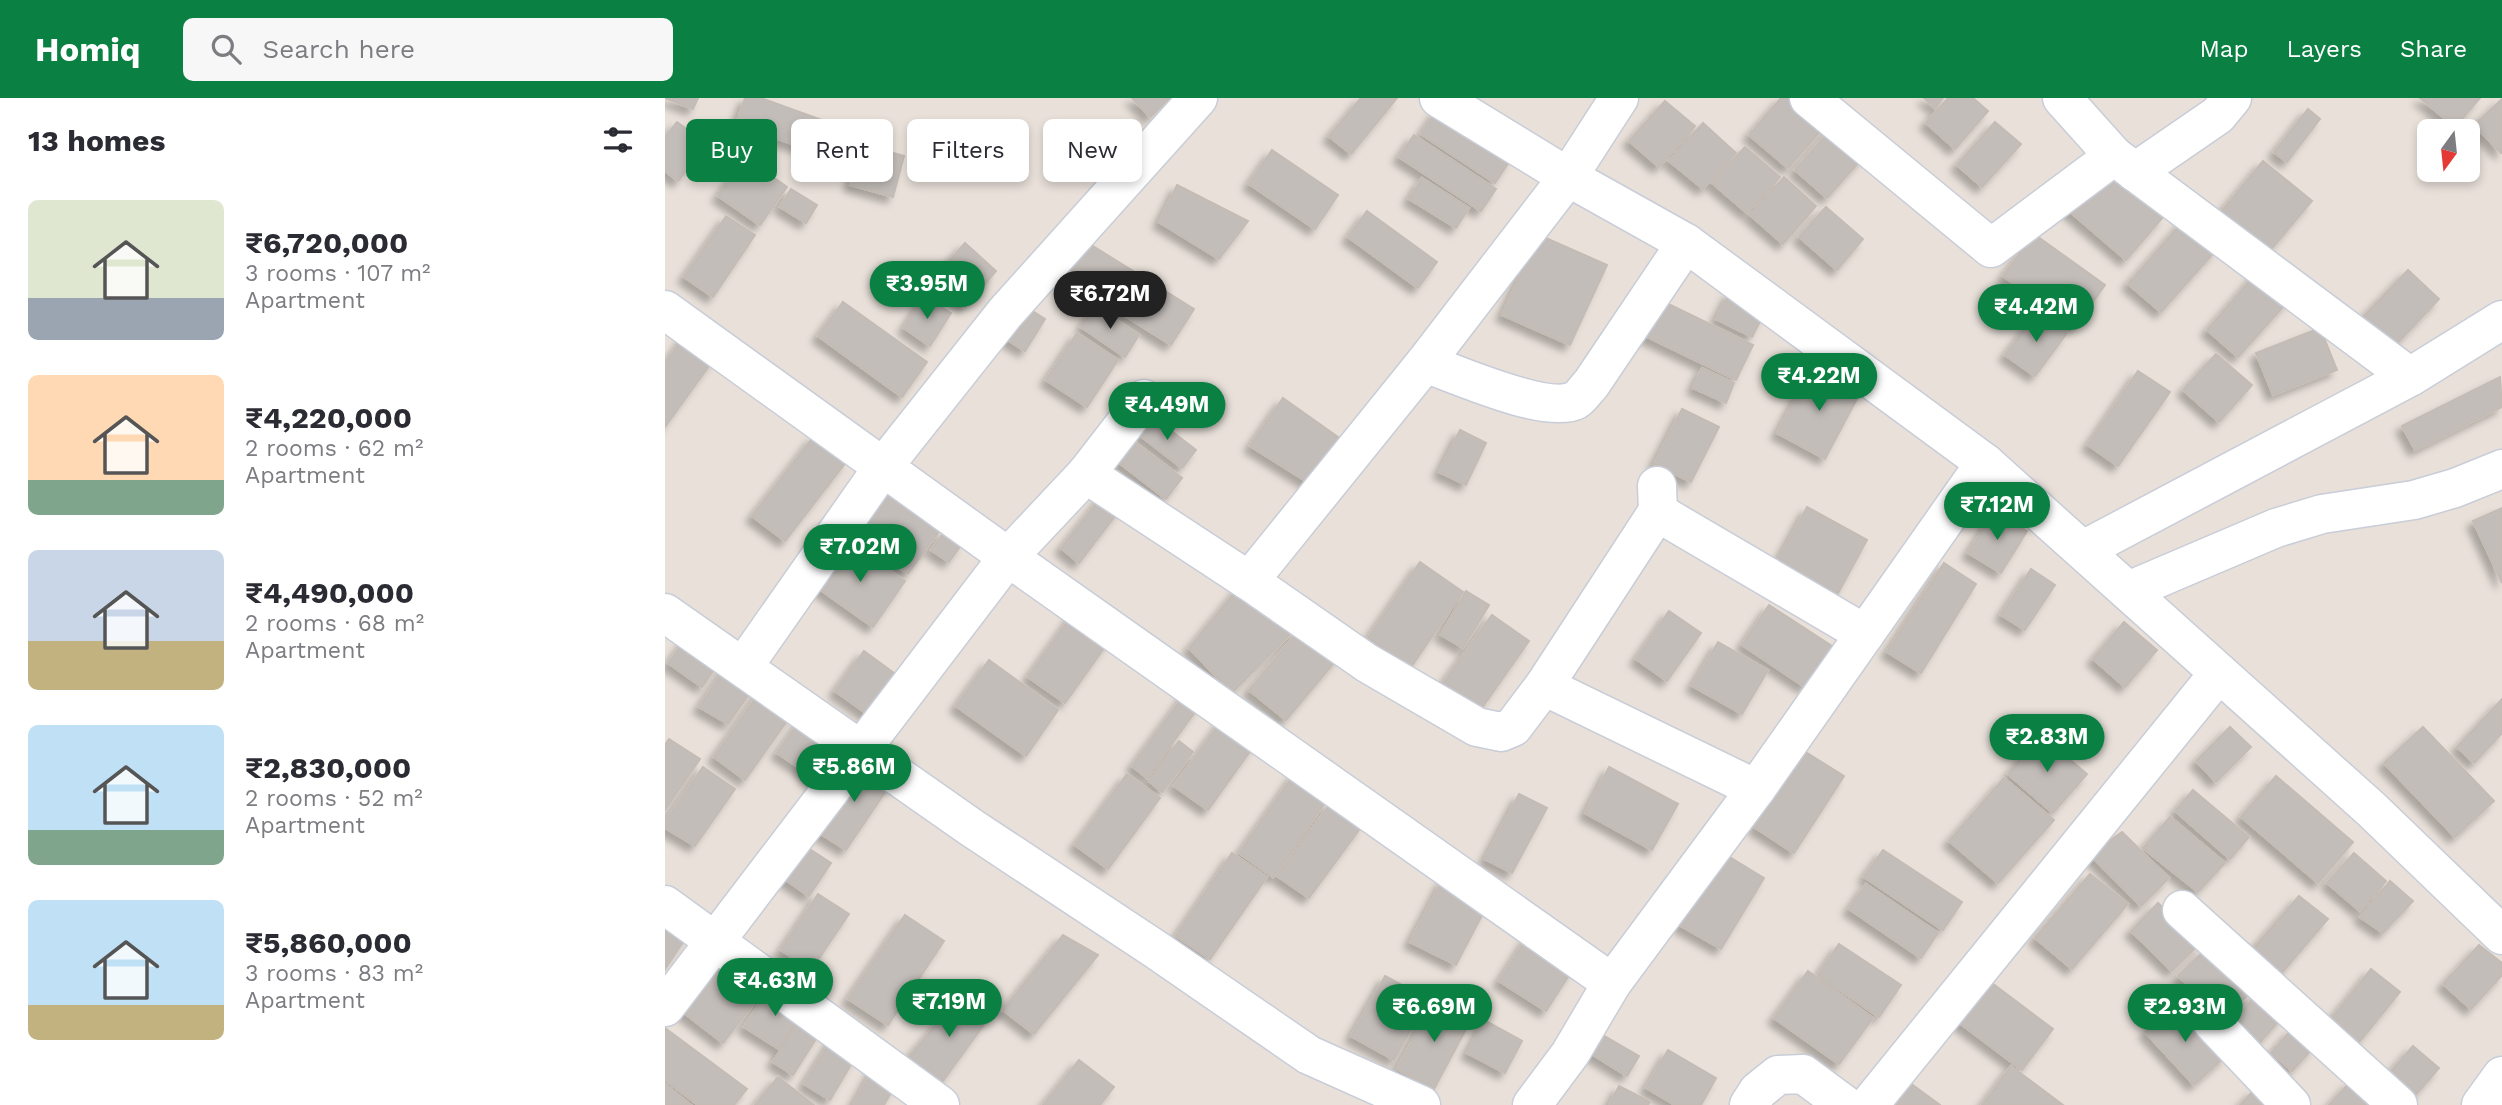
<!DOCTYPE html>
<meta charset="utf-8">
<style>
:root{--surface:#fff;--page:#f7f7f7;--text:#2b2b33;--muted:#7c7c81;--accent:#0b8043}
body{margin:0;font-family:"Work Sans",sans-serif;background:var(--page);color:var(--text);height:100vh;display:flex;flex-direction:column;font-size:26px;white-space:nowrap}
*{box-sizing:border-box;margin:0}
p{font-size:23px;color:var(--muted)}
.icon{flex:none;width:38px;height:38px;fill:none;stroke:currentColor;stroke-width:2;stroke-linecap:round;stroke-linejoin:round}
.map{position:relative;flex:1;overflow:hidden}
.drawer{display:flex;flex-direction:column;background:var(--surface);width:665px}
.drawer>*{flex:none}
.guide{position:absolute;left:21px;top:21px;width:665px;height:63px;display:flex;gap:14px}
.needle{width:46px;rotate:195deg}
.buttons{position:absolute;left:1752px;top:21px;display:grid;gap:14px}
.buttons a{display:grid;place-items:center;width:63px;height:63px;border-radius:10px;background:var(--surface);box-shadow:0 4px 10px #0003;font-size:35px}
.price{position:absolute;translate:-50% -60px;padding:0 16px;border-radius:24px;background:var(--accent);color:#fff;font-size:23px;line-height:46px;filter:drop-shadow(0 2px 4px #0008)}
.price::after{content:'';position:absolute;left:50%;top:42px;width:21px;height:16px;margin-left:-10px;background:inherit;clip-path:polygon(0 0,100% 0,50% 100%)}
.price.active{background:#222;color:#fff}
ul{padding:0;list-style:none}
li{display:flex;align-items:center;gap:21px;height:175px;padding:0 28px}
li span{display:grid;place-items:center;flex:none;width:196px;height:140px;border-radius:10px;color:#555}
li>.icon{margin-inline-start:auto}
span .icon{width:84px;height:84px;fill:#fffc;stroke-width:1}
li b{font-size:30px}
h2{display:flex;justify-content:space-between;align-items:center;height:84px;padding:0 28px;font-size:30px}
.pill{padding:0 24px;border-radius:10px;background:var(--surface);box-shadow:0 4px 10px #0003;font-size:24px;line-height:63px}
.pill.active{background:var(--accent);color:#fff}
header{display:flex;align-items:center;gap:42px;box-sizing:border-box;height:98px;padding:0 35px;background:var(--accent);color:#fff}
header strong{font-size:33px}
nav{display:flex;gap:38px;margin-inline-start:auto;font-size:24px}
.search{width:490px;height:63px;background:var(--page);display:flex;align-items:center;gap:18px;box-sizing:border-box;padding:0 24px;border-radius:10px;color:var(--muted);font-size:26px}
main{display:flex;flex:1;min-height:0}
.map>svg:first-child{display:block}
.building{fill:#c3bdb9;stroke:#c3bbb4;stroke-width:2;filter:url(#shadow)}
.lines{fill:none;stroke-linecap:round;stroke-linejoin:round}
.minor-casing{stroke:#c8cdd8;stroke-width:41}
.minor{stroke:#fff;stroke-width:38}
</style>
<header>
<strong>Homiq</strong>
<div class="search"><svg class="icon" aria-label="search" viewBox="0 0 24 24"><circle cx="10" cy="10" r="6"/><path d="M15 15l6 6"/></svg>Search here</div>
<nav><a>Map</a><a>Layers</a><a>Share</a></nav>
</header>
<main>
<section class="drawer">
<h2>13 homes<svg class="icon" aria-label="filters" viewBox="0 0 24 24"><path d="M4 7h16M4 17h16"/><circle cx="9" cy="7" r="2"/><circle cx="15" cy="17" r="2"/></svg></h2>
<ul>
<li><span style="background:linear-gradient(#dfe7d0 70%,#9aa5b1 0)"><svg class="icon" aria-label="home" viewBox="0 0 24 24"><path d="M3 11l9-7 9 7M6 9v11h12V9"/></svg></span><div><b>₹6,720,000</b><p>3 rooms · 107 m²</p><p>Apartment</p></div></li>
<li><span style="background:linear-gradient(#ffd9b3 75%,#7fa58c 0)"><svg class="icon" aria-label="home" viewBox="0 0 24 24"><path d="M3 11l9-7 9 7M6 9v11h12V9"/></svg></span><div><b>₹4,220,000</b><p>2 rooms · 62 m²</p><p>Apartment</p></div></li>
<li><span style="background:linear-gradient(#c9d6e8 65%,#c2b280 0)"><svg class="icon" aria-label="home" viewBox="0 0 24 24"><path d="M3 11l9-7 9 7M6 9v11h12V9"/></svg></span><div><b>₹4,490,000</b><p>2 rooms · 68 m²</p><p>Apartment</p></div></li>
<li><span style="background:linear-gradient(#bfe0f5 75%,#7fa58c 0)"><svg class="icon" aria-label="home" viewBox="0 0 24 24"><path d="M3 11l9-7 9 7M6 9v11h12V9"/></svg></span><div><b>₹2,830,000</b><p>2 rooms · 52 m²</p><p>Apartment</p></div></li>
<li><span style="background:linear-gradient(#bfe0f5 75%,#c2b280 0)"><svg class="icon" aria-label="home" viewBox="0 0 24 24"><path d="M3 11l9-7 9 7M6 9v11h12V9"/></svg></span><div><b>₹5,860,000</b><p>3 rooms · 83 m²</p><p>Apartment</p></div></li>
</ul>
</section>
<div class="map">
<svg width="1837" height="1007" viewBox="0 0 1837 1007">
<defs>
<filter id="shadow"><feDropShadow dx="-6" dy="6" stdDeviation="3.5" flood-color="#0004"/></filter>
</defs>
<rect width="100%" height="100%" fill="#e8e0d9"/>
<g class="building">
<path d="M0,0H33L28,11Z"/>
<path d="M80,0H96L157,22L146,53L71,26Z"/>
<path d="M467,0H505L485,19Z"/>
<path d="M696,0H732L686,56L664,38Z"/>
<path d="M1116,0H1142L1166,21L1123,70L1084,37Z"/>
<path d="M1259,0H1278L1270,10Z"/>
<path d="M1283,0H1308L1323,13L1290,51L1261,25Z"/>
<path d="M1755,0H1815L1790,29Z"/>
<path d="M1837,1V54L1836,55L1809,27Z"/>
<path d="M1000,3L1030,28L994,69L964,43Z"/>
<path d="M1643,11L1655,21L1622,64L1609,54Z"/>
<path d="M772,12L846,61L830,85L756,36Z"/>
<path d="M12,24L42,46L13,83L0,73V39Z"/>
<path d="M1330,24L1356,46L1317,89L1292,67Z"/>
<path d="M1038,25L1071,55L1038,91L1004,63Z"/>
<path d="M1169,28L1201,56L1162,100L1130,72Z"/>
<path d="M749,37L831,91L816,113L734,59Z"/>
<path d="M196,46L239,58L228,99L185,87Z"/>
<path d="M1080,49L1115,79L1082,115L1047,85Z"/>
<path d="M607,52L673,97L650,131L584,86Z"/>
<path d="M80,59L122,89L95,127L53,98Z"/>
<path d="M1434,63L1498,119L1461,162L1396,106Z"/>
<path d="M1598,63L1647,103L1603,155L1555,115Z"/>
<path d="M1119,79L1151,108L1118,146L1085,117Z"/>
<path d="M757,80L804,110L791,130L744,101Z"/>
<path d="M512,87L583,123L554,161L494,124Z"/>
<path d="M126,91L152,107L141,125L115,109Z"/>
<path d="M1161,109L1198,141L1172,172L1134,139Z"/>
<path d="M702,113L772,164L753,190L683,139Z"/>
<path d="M61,118L90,137L48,199L19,179Z"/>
<path d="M1519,122L1552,151L1496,214L1463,186Z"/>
<path d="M407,135L529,211L506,247L385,171Z"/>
<path d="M1369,136L1440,187L1409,230L1338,178Z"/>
<path d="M874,137L942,167L905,247L837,217Z"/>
<path d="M300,145L331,173L300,209L268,181Z"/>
<path d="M1743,172L1774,201L1726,252L1695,222Z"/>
<path d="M1593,173L1625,201L1573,259L1542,232Z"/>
<path d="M1065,194L1101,212L1087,239L1051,221Z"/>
<path d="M339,195L380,221L360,253L319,227Z"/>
<path d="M259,198L286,215L265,248L239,230Z"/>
<path d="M991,200L1088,247L1071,282L974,235Z"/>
<path d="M178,204L262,264L237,299L153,238Z"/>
<path d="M430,208L474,237L460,259L416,229Z"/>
<path d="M1373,213L1402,235L1370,278L1340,257Z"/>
<path d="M1655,230L1672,272L1608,297L1591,255Z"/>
<path d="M22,235L52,257L0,329V265Z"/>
<path d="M412,235L453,262L422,309L381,282Z"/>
<path d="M1551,256L1587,287L1554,324L1518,292Z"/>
<path d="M1037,270L1069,285L1061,305L1028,290Z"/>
<path d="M1147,270L1195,295L1160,361L1112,335Z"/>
<path d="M1473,273L1505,294L1453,368L1423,347Z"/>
<path d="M1835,279L1837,309L1750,352L1737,328Z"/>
<path d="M618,300L673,339L644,385L585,348Z"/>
<path d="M1017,311L1054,329L1026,384L989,366Z"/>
<path d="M487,318L531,352L517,370L473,336Z"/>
<path d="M454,332L517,380L501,401L439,353Z"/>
<path d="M795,332L821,345L801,387L774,374Z"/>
<path d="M149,338L182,363L120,443L87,418Z"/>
<path d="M219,386L278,428L243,476L183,436Z"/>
<path d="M443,390L461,404L414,465L396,450Z"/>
<path d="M1142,409L1202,442L1170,501L1110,468Z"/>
<path d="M1837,410V485L1808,423Z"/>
<path d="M1329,413L1362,433L1336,475L1303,455Z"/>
<path d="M279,434L297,446L284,464L266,452Z"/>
<path d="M182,445L240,483L208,529L150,488Z"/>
<path d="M755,464L798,494L746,569L703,540Z"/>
<path d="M1279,465L1311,486L1256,575L1222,554Z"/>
<path d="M1366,471L1390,487L1360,532L1336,517Z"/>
<path d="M575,488L629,532L567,595L524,550Z"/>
<path d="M801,493L824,507L798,550L776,537Z"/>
<path d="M415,506L452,532L400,605L363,579Z"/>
<path d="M1104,507L1167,548L1140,589L1077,547Z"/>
<path d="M1004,513L1036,535L1002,583L971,561Z"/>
<path d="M827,517L864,543L809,621L771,595Z"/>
<path d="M642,523L679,553L621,622L584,592Z"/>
<path d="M1459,524L1492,552L1460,589L1428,561Z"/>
<path d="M27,533L61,554L37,589L3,565Z"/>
<path d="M1053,544L1103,572L1077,616L1027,588Z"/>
<path d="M199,553L233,578L205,618L170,593Z"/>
<path d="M324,562L393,612L361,658L291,608Z"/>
<path d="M65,563L93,583L63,626L34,609Z"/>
<path d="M102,584L134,606L80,682L49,659Z"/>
<path d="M526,588L541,599L482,680L467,668Z"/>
<path d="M1837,601V635L1809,665L1792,649Z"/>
<path d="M141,614L186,644L158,686L112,655Z"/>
<path d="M563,614L596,638L543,712L509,688Z"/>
<path d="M1565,629L1586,649L1551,684L1531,663Z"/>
<path d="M1758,629L1829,703L1790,739L1719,665Z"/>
<path d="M1376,637L1422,676L1388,715L1343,676Z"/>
<path d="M4,641L35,661L0,712V647Z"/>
<path d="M514,643L528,654L497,694L484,683Z"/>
<path d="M1139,653L1179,678L1129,755L1089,729Z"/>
<path d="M196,659L229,681L181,752L148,731Z"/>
<path d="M38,669L70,691L30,748L0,730V724Z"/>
<path d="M944,669L1013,706L987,752L920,715Z"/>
<path d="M630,675L664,699L608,779L574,755Z"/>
<path d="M462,676L495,700L443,771L410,747Z"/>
<path d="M1611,678L1688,744L1653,785L1576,719Z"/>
<path d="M1339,680L1389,722L1333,785L1284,743Z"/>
<path d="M1528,692L1584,739L1565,761L1510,713Z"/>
<path d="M854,696L882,710L847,775L820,761Z"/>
<path d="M666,705L697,728L644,800L612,778Z"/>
<path d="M1505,719L1560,765L1533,794L1478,750Z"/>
<path d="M1457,734L1504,780L1476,808L1425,757Z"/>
<path d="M134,744L166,765L144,798L112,776Z"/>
<path d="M1218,752L1297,804L1278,832L1199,779Z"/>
<path d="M567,755L602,779L545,861L511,838Z"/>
<path d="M1058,755L1099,780L1056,851L1014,827Z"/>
<path d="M1689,755L1721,783L1695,813L1662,785Z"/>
<path d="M1425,776L1463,806L1407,871L1370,840Z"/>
<path d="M778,781L824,804L791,867L745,844Z"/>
<path d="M1725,783L1748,803L1718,835L1695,819Z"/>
<path d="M1201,786L1273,835L1256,860L1184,811Z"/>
<path d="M153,796L184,816L146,872L116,852Z"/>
<path d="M1634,798L1663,821L1615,877L1587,852Z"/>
<path d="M1493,805L1535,845L1507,873L1466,833Z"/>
<path d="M0,811L28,829L0,871Z"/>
<path d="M240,817L279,843L223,927L183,901Z"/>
<path d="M398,837L433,857L369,936L338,912Z"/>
<path d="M863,838L910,868L881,913L834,883Z"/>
<path d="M1174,846L1236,887L1214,919L1153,877Z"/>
<path d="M1814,847L1837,865V877L1806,911L1778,886Z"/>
<path d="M60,852L104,886L58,945L14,911Z"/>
<path d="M1540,852L1585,895L1559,922L1513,878Z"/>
<path d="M1706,871L1735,894L1691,948L1662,926Z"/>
<path d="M1143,873L1208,920L1174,966L1109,920Z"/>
<path d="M720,878L763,901L729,962L686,938Z"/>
<path d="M1319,879L1388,931L1357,972L1288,920Z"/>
<path d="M106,888L140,910L114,951L79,929Z"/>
<path d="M302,889L328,914L272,991L238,966Z"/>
<path d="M1593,895L1619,917L1592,948L1566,926Z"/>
<path d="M769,902L806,922L769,991L732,971Z"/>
<path d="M1512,905L1561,958L1529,987L1480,934Z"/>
<path d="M136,919L157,931L128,977L108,964Z"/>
<path d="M819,922L857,943L840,975L802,955Z"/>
<path d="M0,930L82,991L69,1007H33L0,982Z"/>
<path d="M1627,931L1649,949L1627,973L1606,955Z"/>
<path d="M170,936L195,951L165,1002L139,986Z"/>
<path d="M936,936L974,958L962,978L925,955Z"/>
<path d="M1748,948L1774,970L1747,1001L1721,979Z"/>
<path d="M1003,952L1051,980L1036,1007H1010L981,990Z"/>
<path d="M213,962L237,975L219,1007H188Z"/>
<path d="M414,962L449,989L435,1007H378Z"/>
<path d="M1346,968L1398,1007H1317Z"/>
<path d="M113,979L149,1007H90Z"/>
<path d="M1241,982L1275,1007H1222Z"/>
<path d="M1685,984L1712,1007H1664Z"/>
<path d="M0,986L26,1007H0Z"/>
<path d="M954,988L985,1004L983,1007H944Z"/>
<path d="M1589,992L1605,1007H1575Z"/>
</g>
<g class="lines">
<g class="minor-casing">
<g id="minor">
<path d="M774,0L903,79L1021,145L1320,365L1706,711L1837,837"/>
<path d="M1144,0L1326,150L1449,58"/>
<path d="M1397,0L1449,58L1745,279"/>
<path d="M1470,74L1553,17L1567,0"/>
<path d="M0,212L343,459L947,885"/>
<path d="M760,265C791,276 882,317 911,302C916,299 922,290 926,286L1021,145"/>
<path d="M421,376L584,483L702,565L812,629L836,634L848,629L879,588L993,413"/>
<path d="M992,388L993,413L1004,421L1200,536"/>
<path d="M1418,452L1745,279L1837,222"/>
<path d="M584,483L760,265L903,79L954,0"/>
<path d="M1463,493L1611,430L1657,416L1749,402L1790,390L1837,371"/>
<path d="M0,515L307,730L490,851L644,957L756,1007"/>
<path d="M78,569L218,369L340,215L533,0"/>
<path d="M879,588L1091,691"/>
<path d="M0,807L275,1007"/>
<path d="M1517,812L1733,1007"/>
<path d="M0,909L343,459L421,376L479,301"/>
<path d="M1547,924L1626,1007"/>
<path d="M867,1007L905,956L947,885L1091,691L1320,365"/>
<path d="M1084,1007L1093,993L1113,977L1138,976L1180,1007"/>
<path d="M1204,1007L1554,575"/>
<path d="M1816,1007L1837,978"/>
</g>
</g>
<use href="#minor" class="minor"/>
</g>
</svg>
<div class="buttons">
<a><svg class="needle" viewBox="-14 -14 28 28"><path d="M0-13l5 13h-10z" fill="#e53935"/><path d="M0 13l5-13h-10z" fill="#7c7c81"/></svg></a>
</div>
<b class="price" style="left:262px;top:223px">₹3.95M</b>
<b class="price active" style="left:445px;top:233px">₹6.72M</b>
<b class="price" style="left:1371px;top:246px">₹4.42M</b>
<b class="price" style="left:1154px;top:315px">₹4.22M</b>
<b class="price" style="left:502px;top:344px">₹4.49M</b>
<b class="price" style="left:1332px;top:444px">₹7.12M</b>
<b class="price" style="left:195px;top:486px">₹7.02M</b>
<b class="price" style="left:1382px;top:676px">₹2.83M</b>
<b class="price" style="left:189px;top:706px">₹5.86M</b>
<b class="price" style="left:110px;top:920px">₹4.63M</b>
<b class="price" style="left:284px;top:941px">₹7.19M</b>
<b class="price" style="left:769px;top:946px">₹6.69M</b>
<b class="price" style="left:1520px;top:946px">₹2.93M</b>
<div class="guide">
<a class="pill active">Buy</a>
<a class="pill">Rent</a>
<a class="pill">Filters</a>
<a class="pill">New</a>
</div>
</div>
</main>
